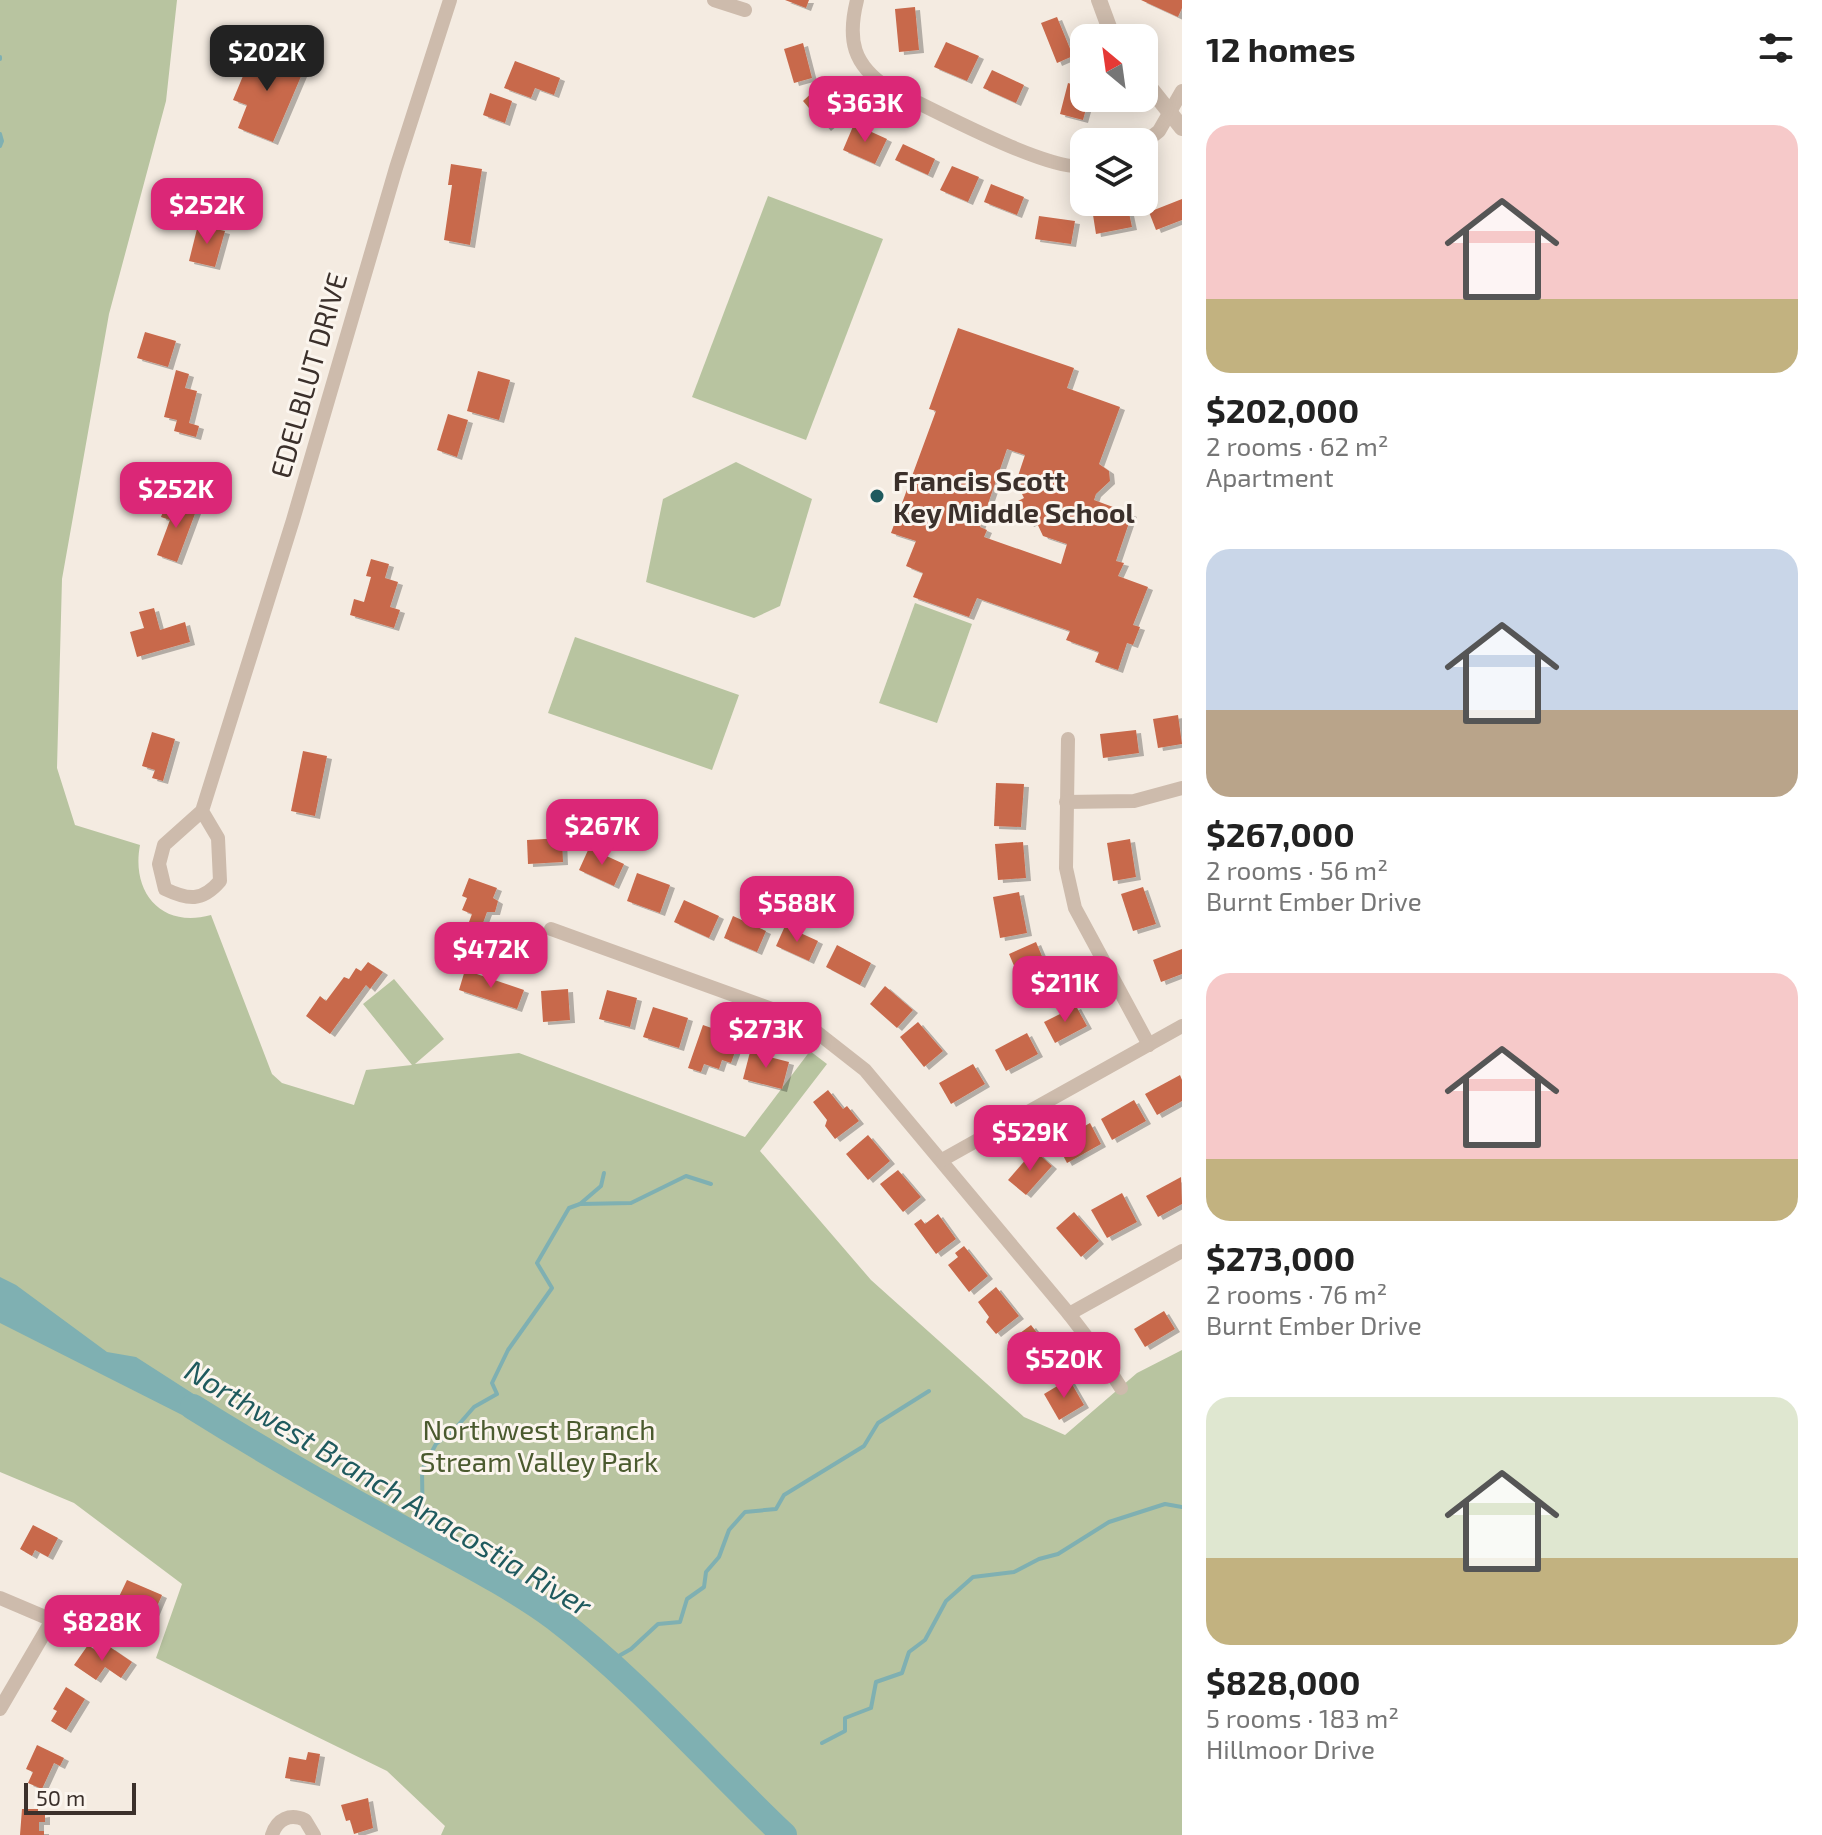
<!DOCTYPE html>
<meta charset="utf-8">
<style>
:root{--surface:#fff;--page:#f2f2f2;--text:#222;--muted:#767676;--accent:#db2777}
body{margin:0;font-family:"Exo 2",sans-serif;background:var(--page);color:var(--text);height:100vh;display:flex;flex-direction:column;font-size:30px;white-space:nowrap}
*{box-sizing:border-box;margin:0}
p{font-size:26px;color:var(--muted)}
.icon{flex:none;width:44px;height:44px;fill:none;stroke:currentColor;stroke-width:2;stroke-linecap:round;stroke-linejoin:round}
.map{position:relative;flex:1;overflow:hidden}
.side{display:flex;flex-direction:column;background:var(--surface);width:640px}
.side>*{flex:none}
.needle{width:52px;rotate:331deg}
.fabs{position:absolute;left:1070px;top:24px;display:grid;gap:16px}
.fabs a{display:grid;place-items:center;width:88px;height:88px;border-radius:16px;background:var(--surface);box-shadow:0 4px 20px #0003;font-size:40px}
.scale{position:absolute;left:24px;bottom:20px;width:112px;box-sizing:border-box;padding-left:8px;border:4px solid #3b302b;border-top:0;font-size:22px;line-height:28px;white-space:nowrap;color:#3b302b;-webkit-text-stroke:6px #fbf5ee;paint-order:stroke}
.price{position:absolute;translate:-50% -68px;padding:0 18px;border-radius:16px;background:var(--accent);color:#fff;font-size:26px;line-height:52px;filter:drop-shadow(0 2px 4px #0008)}
.price::after{content:'';position:absolute;left:50%;top:48px;width:24px;height:18px;margin-left:-12px;background:inherit;clip-path:polygon(0 0,100% 0,50% 100%)}
.price.on{background:#222;color:#fff}
ul{padding:0;list-style:none}
li{display:grid;align-content:center;gap:16px;height:424px;padding:0 24px}
li span{display:grid;place-items:center;height:248px;border-radius:24px;color:#555}
li>.icon{margin-inline-start:auto}
span .icon{width:144px;height:144px;fill:#fffc;stroke-width:1}
li b{font-size:34px}
h2{display:flex;justify-content:space-between;align-items:center;height:96px;padding:0 24px;font-size:34px}
main{display:flex;flex:1;min-height:0}
.map>svg:first-child{display:block}
.green{fill:#b8c4a0}
.water{fill:#7fb0b2}
.lines{fill:none;stroke-linecap:round;stroke-linejoin:round}
.stream{stroke:#7fb0b2;stroke-width:4}
.river{stroke:#7fb0b2;stroke-width:26}
.building{fill:#c8694b;fill-rule:evenodd;filter:url(#shadow)}
.minor{stroke:#cdbbac;stroke-width:14}
.tertiary{stroke:#cdbbac;stroke-width:16}
.poi-dot{fill:#1f5a5e;stroke:#fbf5ee;stroke-width:3}
.labels{text-anchor:middle;dominant-baseline:central;stroke-width:6;stroke-linejoin:round;paint-order:stroke}
.street-label{font-size:28px;fill:#3b302b;stroke:#fbf5ee}
.poi-label{font-size:28px;font-weight:bold;fill:#3b302b;stroke:#fbf5ee;text-anchor:start}
.park-label{font-size:28px;fill:#4a5a2e;stroke:#fbf5ee}
.water-label{font-size:30px;font-style:italic;fill:#1f5a5e;stroke:#fbf5ee}
</style>
<main>
<div class="map">
<svg width="1182" height="1835" viewBox="0 0 1182 1835">
<defs>
<filter id="shadow"><feDropShadow dx="5" dy="3" stdDeviation="0" flood-color="#0004"/></filter>
</defs>
<rect width="100%" height="100%" fill="#f4ebe1"/>
<g class="green">
<path d="M0,0H177L166,101L109,314L62,579L57,768L75,825L140,845C131,892 161,929 211,915L272,1074L282,1083L354,1105L366,1070L412,1065L363,1004L394,979L444,1039L415,1064L519,1053L745,1137L810,1051L827,1064L760,1151L871,1280L1024,1417L1065,1435L1137,1373L1182,1350V1835H441L445,1826L387,1771L156,1658L182,1584L74,1503L0,1472Z"/>
<path d="M768,196L883,239L806,440L692,397Z"/>
<path d="M736,462L812,499L780,606L754,618L646,582L663,499Z"/>
<path d="M915,603L972,624L937,723L879,703Z"/>
<path d="M575,637L739,695L712,770L548,713Z"/>
</g>
<path class="water" d="M0,1277L16,1285L107,1352L136,1357L248,1429L196,1422L0,1323Z"/>
<g class="lines">
<g class="stream">
<path d="M0,57V59"/>
<path d="M0,134L2,141L0,146"/>
<path d="M580,1204L601,1186L604,1173"/>
<path d="M423,1540L422,1470L436,1444L454,1430L474,1407L497,1394L492,1383L508,1350L552,1288L537,1263L569,1208L580,1204L631,1203L686,1176L711,1184"/>
<path d="M610,1661L631,1649L658,1624L680,1622L687,1599L704,1587L706,1572L719,1557L729,1530L745,1512L776,1509L784,1495L864,1446L878,1423L929,1391"/>
<path d="M822,1743L845,1731V1718L871,1708L876,1682L902,1673L909,1652L925,1640L946,1601L973,1577L1014,1572L1039,1559L1058,1554L1109,1522L1165,1504L1182,1507"/>
</g>
<path class="river" d="M193,1407C260,1449 328,1488 398,1526C448,1554 509,1584 555,1618C639,1682 708,1763 784,1835"/>
</g>
<g class="building">
<path d="M785,0H809L806,8Z"/>
<path d="M1141,0H1182V8L1178,17Z"/>
<path d="M915,7L919,50L899,52L895,9Z"/>
<path d="M1057,17L1073,56L1057,63L1041,23Z"/>
<path d="M946,42L979,56L967,81L934,67Z"/>
<path d="M803,43L812,78L794,83L784,49Z"/>
<path d="M255,47L305,67L273,142L238,128L247,105L233,100Z"/>
<path d="M515,61L560,78L554,95L535,88L531,98L504,88Z"/>
<path d="M992,70L1024,85L1016,103L983,88Z"/>
<path d="M1068,83L1084,88V98H1089L1083,120L1060,114Z"/>
<path d="M816,89L839,117L826,128L803,101Z"/>
<path d="M490,93L512,101L505,123L483,115Z"/>
<path d="M854,124L887,139L875,164L843,150Z"/>
<path d="M903,144L935,159L928,175L895,160Z"/>
<path d="M451,164L482,169L470,245L444,240L452,185H448Z"/>
<path d="M952,166L979,177L968,202L940,190Z"/>
<path d="M991,184L1024,197L1017,215L984,202Z"/>
<path d="M1182,199V220L1156,230L1149,212Z"/>
<path d="M1128,208L1132,227L1096,234L1093,215Z"/>
<path d="M1039,216L1075,221L1071,244L1035,239Z"/>
<path d="M198,225L225,231L215,267L189,261Z"/>
<path d="M958,328L1074,368L1067,388L1120,407L1099,464L1109,471L1110,481L1096,494L1094,500L1132,514L1116,561L1124,563L1118,576L1148,587L1133,625L1140,627L1133,645L1127,643L1118,670L1095,662L1099,652L1066,640L1070,631L977,598L969,617L913,597L923,573L906,566L916,541L891,533L936,411L929,409ZM1007,449L1025,455L1016,482L1024,498L1018,501L1029,524L1036,521L1043,536L1067,544L1061,564L984,537L987,530L980,527Z"/>
<path d="M145,332L176,341L168,367L137,358Z"/>
<path d="M176,370L189,374L185,388L197,391L189,423L199,426L196,437L174,431L177,420L164,417Z"/>
<path d="M478,371L510,380L499,420L467,411Z"/>
<path d="M448,414L468,420L457,457L437,450Z"/>
<path d="M167,501L196,511L177,562L157,555L170,520L161,517Z"/>
<path d="M371,559L389,564L385,578L398,582L390,607L400,610L394,628L350,615L354,599L364,602L371,577L366,576Z"/>
<path d="M154,608L160,630L185,622L190,642L137,657L130,632L144,628L139,612Z"/>
<path d="M1178,715L1182,744L1158,748L1153,719Z"/>
<path d="M1136,730L1139,753L1103,758L1100,734Z"/>
<path d="M152,732L175,739L163,781L152,778L155,770L142,766Z"/>
<path d="M303,751L327,756L315,816L291,811Z"/>
<path d="M996,783L1024,784L1021,827L994,826Z"/>
<path d="M562,838L563,862L528,864L527,840Z"/>
<path d="M1130,839L1136,877L1113,881L1107,843Z"/>
<path d="M1023,842L1026,878L998,880L995,844Z"/>
<path d="M589,848L624,864L614,886L579,870Z"/>
<path d="M637,873L670,885L660,913L627,901Z"/>
<path d="M469,878L497,888L493,898L498,901L495,912H487L479,934L466,930L472,914L462,910L467,898L462,896Z"/>
<path d="M1143,887L1156,924L1133,931L1121,894Z"/>
<path d="M1019,892L1027,933L1000,938L993,897Z"/>
<path d="M684,900L719,916L709,938L674,922Z"/>
<path d="M733,916L766,931L757,952L724,938Z"/>
<path d="M785,926L818,941L809,961L776,946Z"/>
<path d="M1036,942L1050,975L1023,987L1009,954Z"/>
<path d="M837,945L871,963L860,985L826,967Z"/>
<path d="M1182,949V974L1161,982L1153,960Z"/>
<path d="M368,962L383,972L370,989L366,985L330,1034L306,1016L320,996L326,1001L344,977L349,979L356,968L361,971Z"/>
<path d="M465,970L524,990L517,1009L459,990Z"/>
<path d="M885,986L913,1010L897,1028L870,1004Z"/>
<path d="M568,989L570,1020L543,1022L541,991Z"/>
<path d="M607,990L637,998L630,1027L599,1019Z"/>
<path d="M1076,1006L1087,1026L1055,1043L1044,1022Z"/>
<path d="M653,1007L688,1018L679,1048L643,1037Z"/>
<path d="M918,1022L943,1051L924,1067L900,1037Z"/>
<path d="M703,1025L740,1038L731,1063L722,1060L719,1069L704,1064L701,1072L688,1068Z"/>
<path d="M1027,1033L1038,1054L1006,1071L995,1050Z"/>
<path d="M750,1052L789,1062L782,1089L743,1079Z"/>
<path d="M973,1064L985,1084L951,1104L939,1083Z"/>
<path d="M1180,1075L1182,1080V1101L1157,1115L1145,1094Z"/>
<path d="M828,1090L843,1109L847,1106L859,1121L835,1139L825,1126L827,1120L813,1102Z"/>
<path d="M1134,1100L1146,1121L1112,1140L1101,1119Z"/>
<path d="M1090,1123L1101,1144L1067,1163L1056,1142Z"/>
<path d="M868,1135L890,1161L868,1180L846,1154Z"/>
<path d="M1034,1150L1052,1166L1026,1195L1008,1180Z"/>
<path d="M898,1170L921,1197L903,1212L880,1184Z"/>
<path d="M1181,1177L1182,1204L1158,1217L1146,1196Z"/>
<path d="M1122,1193L1137,1222L1107,1238L1091,1210Z"/>
<path d="M1074,1212L1099,1241L1081,1257L1056,1228Z"/>
<path d="M938,1214L956,1239L936,1254L914,1224L921,1219L925,1224Z"/>
<path d="M964,1246L988,1276L969,1292L948,1265L958,1257L955,1253Z"/>
<path d="M996,1287L1019,1316L996,1334L986,1322L989,1317L978,1302Z"/>
<path d="M1164,1311L1175,1329L1145,1347L1134,1329Z"/>
<path d="M1031,1325L1057,1359L1036,1375L1033,1371L1027,1375L1007,1349L1011,1346L1008,1342Z"/>
<path d="M1069,1379L1084,1405L1059,1420L1044,1394Z"/>
<path d="M33,1525L58,1538L48,1557L35,1550L32,1556L20,1549Z"/>
<path d="M127,1580L162,1595L143,1639L125,1630L133,1612L115,1605Z"/>
<path d="M88,1645L104,1656L110,1647L132,1662L121,1678L105,1667L96,1680L74,1665Z"/>
<path d="M66,1687L85,1699L66,1730L51,1721L57,1711L53,1709Z"/>
<path d="M37,1745L64,1758L60,1766L54,1763L42,1789L28,1783L33,1772L26,1769Z"/>
<path d="M308,1752L320,1754L315,1783L285,1778L289,1757L306,1760Z"/>
<path d="M368,1798L373,1828L354,1834L350,1820L346,1821L341,1805Z"/>
<path d="M22,1809H38V1815L45,1814V1822H39V1831H44V1835H20Z"/>
</g>
<g class="lines">
<g class="minor">
<path d="M714,0L745,10"/>
<path d="M857,0C847,40 853,65 888,88C927,106 1047,172 1084,166"/>
<path d="M1144,143L1159,131L1182,91"/>
<path d="M1068,739L1066,868L1075,908L1149,1045"/>
<path d="M1066,802L1134,801L1182,788"/>
<path d="M202,811L218,838L220,881C202,902 188,900 165,889L159,864L164,845L202,811L293,520L396,168L450,0"/>
<path d="M551,929L772,1009L814,1030L865,1070L1069,1314L1095,1348L1121,1388"/>
<path d="M942,1160L1182,1026"/>
<path d="M1069,1314L1182,1251"/>
<path d="M0,1598L52,1620L0,1709"/>
<path d="M272,1835C277,1819 290,1813 305,1820L314,1835"/>
</g>
<g class="tertiary">
<path d="M1099,0L1113,38"/>
<path d="M1144,80L1182,128"/>
</g>
</g>
<circle class="poi-dot" cx="877" cy="496" r="8"/>
<g class="labels">
<g class="street-label">
<text transform="translate(308 375) rotate(-74)">EDELBLUT DRIVE</text>
</g>
<g class="poi-label">
<text x="893" y="480">Francis Scott<tspan x="893" dy="32">Key Middle School</tspan></text>
</g>
<g class="park-label">
<text x="539" y="1429">Northwest Branch<tspan x="539" dy="32">Stream Valley Park</tspan></text>
</g>
<g class="water-label">
<text transform="translate(389 1487) rotate(31)">Northwest Branch Anacostia River</text>
</g>
</g>
</svg>
<div class="fabs">
<a><svg class="needle" viewBox="-14 -14 28 28"><path d="M0-13l5 13h-10z" fill="#e53935"/><path d="M0 13l5-13h-10z" fill="#767676"/></svg></a>
<a><svg class="icon" aria-label="layers" viewBox="0 0 24 24"><path d="M12 4l9 5-9 5-9-5zM3 14l9 5 9-5"/></svg></a>
</div>
<div class="scale">50 m</div>
<b class="price on" style="left:267px;top:93px">$202K</b>
<b class="price" style="left:865px;top:144px">$363K</b>
<b class="price" style="left:207px;top:246px">$252K</b>
<b class="price" style="left:176px;top:530px">$252K</b>
<b class="price" style="left:602px;top:867px">$267K</b>
<b class="price" style="left:797px;top:944px">$588K</b>
<b class="price" style="left:491px;top:990px">$472K</b>
<b class="price" style="left:1065px;top:1024px">$211K</b>
<b class="price" style="left:766px;top:1070px">$273K</b>
<b class="price" style="left:1030px;top:1173px">$529K</b>
<b class="price" style="left:1064px;top:1400px">$520K</b>
<b class="price" style="left:102px;top:1663px">$828K</b>
</div>
<section class="side">
<h2>12 homes<svg class="icon" aria-label="filters" viewBox="0 0 24 24"><path d="M4 7h16M4 17h16"/><circle cx="9" cy="7" r="2"/><circle cx="15" cy="17" r="2"/></svg></h2>
<ul>
<li><span style="background:linear-gradient(#f6c9c9 70%,#c2b280 0)"><svg class="icon" aria-label="home" viewBox="0 0 24 24"><path d="M3 11l9-7 9 7M6 9v11h12V9"/></svg></span><div><b>$202,000</b><p>2 rooms · 62 m²</p><p>Apartment</p></div></li>
<li><span style="background:linear-gradient(#c9d6e8 65%,#b9a48a 0)"><svg class="icon" aria-label="home" viewBox="0 0 24 24"><path d="M3 11l9-7 9 7M6 9v11h12V9"/></svg></span><div><b>$267,000</b><p>2 rooms · 56 m²</p><p>Burnt Ember Drive</p></div></li>
<li><span style="background:linear-gradient(#f6c9c9 75%,#c2b280 0)"><svg class="icon" aria-label="home" viewBox="0 0 24 24"><path d="M3 11l9-7 9 7M6 9v11h12V9"/></svg></span><div><b>$273,000</b><p>2 rooms · 76 m²</p><p>Burnt Ember Drive</p></div></li>
<li><span style="background:linear-gradient(#dfe7d0 65%,#c2b280 0)"><svg class="icon" aria-label="home" viewBox="0 0 24 24"><path d="M3 11l9-7 9 7M6 9v11h12V9"/></svg></span><div><b>$828,000</b><p>5 rooms · 183 m²</p><p>Hillmoor Drive</p></div></li>
</ul>
</section>
</main>
